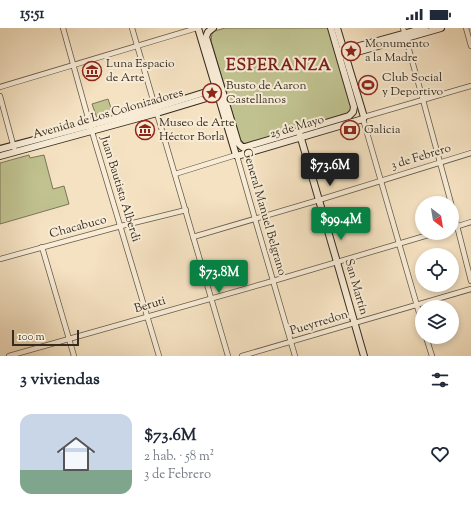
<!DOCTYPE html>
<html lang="es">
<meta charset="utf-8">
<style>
:root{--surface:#fff;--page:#f6f6f7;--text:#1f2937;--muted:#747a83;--accent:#0b8043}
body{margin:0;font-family:"Sorts Mill Goudy",serif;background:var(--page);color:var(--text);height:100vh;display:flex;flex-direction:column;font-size:15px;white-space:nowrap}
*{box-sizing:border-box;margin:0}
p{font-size:13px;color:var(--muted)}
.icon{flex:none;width:22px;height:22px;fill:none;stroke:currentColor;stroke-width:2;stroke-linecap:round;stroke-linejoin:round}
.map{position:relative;height:328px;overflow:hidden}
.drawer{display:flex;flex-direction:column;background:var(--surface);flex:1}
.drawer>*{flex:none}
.needle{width:26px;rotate:149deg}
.tools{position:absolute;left:415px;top:168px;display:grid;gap:8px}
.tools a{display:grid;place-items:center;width:44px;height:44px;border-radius:50%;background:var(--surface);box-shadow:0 2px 6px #0003;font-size:20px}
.scale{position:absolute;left:12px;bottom:10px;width:67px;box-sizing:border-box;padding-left:4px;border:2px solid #352c1f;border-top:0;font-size:11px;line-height:14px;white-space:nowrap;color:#352c1f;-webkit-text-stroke:3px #f8ecd7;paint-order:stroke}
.price{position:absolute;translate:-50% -34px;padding:0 9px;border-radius:4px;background:var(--accent);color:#fff;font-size:13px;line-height:26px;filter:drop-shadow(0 1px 2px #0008)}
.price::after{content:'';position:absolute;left:50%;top:24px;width:12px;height:9px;margin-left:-6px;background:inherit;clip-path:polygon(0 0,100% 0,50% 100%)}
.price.current{background:#222;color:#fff}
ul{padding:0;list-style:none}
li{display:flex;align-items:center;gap:12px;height:100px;padding:0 20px}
li span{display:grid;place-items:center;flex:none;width:112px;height:80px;border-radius:12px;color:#555}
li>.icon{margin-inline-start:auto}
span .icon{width:48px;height:48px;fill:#fffc;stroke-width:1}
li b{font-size:17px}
h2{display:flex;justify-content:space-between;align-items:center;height:48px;padding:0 20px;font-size:17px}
.status{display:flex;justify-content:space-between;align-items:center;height:28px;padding:0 20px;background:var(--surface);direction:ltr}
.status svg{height:11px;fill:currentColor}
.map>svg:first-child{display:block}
.green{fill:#c0c290;stroke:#7a7758}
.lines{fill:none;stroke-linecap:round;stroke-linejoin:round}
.street-casing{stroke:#655a48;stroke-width:6}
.secondary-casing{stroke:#352c1f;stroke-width:8}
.street{stroke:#f8ecd7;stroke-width:4.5}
.secondary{stroke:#f8ecd7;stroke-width:6}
.labels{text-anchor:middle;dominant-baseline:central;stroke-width:4;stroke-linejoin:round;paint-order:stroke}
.poi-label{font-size:12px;fill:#352c1f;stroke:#f8ecd7;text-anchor:start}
.street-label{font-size:12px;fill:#352c1f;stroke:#f8ecd7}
.district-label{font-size:16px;font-weight:bold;letter-spacing:1px;fill:#7a1f14;stroke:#f8ecd7}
</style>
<div class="status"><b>15:51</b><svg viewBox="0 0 49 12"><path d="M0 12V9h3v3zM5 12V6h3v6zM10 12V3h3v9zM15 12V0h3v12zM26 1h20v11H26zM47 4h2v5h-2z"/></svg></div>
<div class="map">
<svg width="471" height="328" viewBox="0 0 471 328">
<rect width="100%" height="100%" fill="#f5e2c2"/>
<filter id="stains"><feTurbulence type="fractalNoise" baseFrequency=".005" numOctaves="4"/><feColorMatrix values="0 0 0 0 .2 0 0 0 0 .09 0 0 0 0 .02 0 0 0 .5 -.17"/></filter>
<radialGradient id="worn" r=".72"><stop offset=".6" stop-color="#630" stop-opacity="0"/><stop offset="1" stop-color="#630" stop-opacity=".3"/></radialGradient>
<g class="green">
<path d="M225,0H329L352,79L351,82L346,86L247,116L244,115L240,111L211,13L212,6L215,3Z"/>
<path d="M108,71L113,86L99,91L97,90L92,76Z"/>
<path d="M29,127L30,130L44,127L53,161L64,158L69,176L0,196V135Z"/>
</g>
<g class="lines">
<g class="street-casing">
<g id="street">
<path d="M63,0L90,97L159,328"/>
<path d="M132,0L228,328"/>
<path d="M403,0L423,72L451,175"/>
<path d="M466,0L471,18"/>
<path d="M0,59L197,0"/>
<path d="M0,68L14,120"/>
<path d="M364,89L471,58"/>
<path d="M363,91L422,295"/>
<path d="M237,128L255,191L295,328"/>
<path d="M175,146L236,127"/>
<path d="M452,178L471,253"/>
<path d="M452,200L471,194"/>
<path d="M193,209L319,172L471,125"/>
<path d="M42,219L74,328"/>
<path d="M0,231L121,198L186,182"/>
<path d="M426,309L432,328"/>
<path d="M9,328L273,253L435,205"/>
<path d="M242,328L471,261"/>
</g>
</g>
<g class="secondary-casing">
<g id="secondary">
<path d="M198,0L236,127L237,128L363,91L364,89L337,0"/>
<path d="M213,0L208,4L206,9L238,115L242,119H245L349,88L353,84L354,79L331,0"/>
<path d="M341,23L425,0"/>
<path d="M343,28L441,0"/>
<path d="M300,107L337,234L364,328"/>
<path d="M0,121L155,80L219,60"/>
<path d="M0,128L157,85L220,66"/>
</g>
</g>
<use href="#street" class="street"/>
<use href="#secondary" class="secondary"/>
</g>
<defs>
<g id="sight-ring" transform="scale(1)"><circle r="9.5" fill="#f8ecd7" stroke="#8f2418" stroke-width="1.5"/><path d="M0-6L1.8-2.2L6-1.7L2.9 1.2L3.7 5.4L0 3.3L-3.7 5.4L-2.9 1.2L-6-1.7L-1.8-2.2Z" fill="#8f2418"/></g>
<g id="museum-ring" transform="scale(1)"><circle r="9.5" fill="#f8ecd7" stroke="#8f2418" stroke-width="1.5"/><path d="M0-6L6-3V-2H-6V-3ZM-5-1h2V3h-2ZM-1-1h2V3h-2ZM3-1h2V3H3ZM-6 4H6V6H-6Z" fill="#8f2418"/></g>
<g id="stadium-ring" transform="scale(1)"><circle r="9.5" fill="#f8ecd7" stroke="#8f2418" stroke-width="1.5"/><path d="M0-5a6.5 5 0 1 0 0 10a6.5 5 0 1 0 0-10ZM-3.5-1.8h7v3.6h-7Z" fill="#8f2418"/></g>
<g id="bank-ring" transform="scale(1)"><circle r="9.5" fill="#f8ecd7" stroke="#8f2418" stroke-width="1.5"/><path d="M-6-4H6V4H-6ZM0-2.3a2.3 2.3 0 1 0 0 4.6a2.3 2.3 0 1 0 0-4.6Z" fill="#8f2418"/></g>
</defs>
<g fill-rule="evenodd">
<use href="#sight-ring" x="351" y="23"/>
<use href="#museum-ring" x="92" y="43"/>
<use href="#stadium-ring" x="368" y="57"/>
<use href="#sight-ring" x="212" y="65"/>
<use href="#museum-ring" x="145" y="102"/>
<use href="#bank-ring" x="350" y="102"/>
</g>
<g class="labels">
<g class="poi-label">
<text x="365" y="16">Monumento<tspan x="365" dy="14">a la Madre</tspan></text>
<text x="106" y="36">Luna Espacio<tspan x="106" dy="14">de Arte</tspan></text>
<text x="382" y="50">Club Social<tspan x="382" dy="14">y Deportivo</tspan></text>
<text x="226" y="58">Busto de Aaron<tspan x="226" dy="14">Castellanos</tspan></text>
<text x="159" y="95">Museo de Arte<tspan x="159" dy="14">Héctor Borla</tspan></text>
<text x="364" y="102">Galicia</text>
</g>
<g class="street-label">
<text transform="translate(108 86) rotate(-16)">Avenida de Los Colonizadores</text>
<text transform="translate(297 99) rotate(-16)">25 de Mayo</text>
<text transform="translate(421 129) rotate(-17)">3 de Febrero</text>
<text transform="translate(120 161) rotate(73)">Juan Bautista Alberdi</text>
<text transform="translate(264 184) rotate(74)">General Manuel Belgrano</text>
<text transform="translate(78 199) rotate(-15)">Chacabuco</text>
<text transform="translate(356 259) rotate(74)">San Martín</text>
<text transform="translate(150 277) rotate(-16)">Beruti</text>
<text transform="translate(319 295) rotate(-17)">Pueyrredon</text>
</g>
<g class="district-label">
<text x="279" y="38">ESPERANZA</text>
</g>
</g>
<rect width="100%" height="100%" filter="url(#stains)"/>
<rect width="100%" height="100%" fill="url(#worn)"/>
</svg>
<div class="tools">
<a><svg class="needle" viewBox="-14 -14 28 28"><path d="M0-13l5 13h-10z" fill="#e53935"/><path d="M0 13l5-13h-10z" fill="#747a83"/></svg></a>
<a><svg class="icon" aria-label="locate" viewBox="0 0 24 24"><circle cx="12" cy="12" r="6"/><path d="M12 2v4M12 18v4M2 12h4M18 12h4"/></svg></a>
<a><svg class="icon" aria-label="layers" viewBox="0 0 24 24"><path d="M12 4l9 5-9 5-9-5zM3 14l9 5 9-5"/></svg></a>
</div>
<div class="scale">100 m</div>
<b class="price current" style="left:330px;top:159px">$73.6M</b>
<b class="price" style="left:341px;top:213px">$99.4M</b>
<b class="price" style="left:219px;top:266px">$73.8M</b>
</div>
<section class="drawer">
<h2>3 viviendas<svg class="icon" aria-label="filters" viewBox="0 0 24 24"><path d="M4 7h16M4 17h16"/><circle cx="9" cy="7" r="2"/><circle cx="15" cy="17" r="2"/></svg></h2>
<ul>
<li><span style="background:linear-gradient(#c9d6e8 70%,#7fa58c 0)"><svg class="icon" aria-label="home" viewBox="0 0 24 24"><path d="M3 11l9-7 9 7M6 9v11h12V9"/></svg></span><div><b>$73.6M</b><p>2 hab. · 58 m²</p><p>3 de Febrero</p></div><svg class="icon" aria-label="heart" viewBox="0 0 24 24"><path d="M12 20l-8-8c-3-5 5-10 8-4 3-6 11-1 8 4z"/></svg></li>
</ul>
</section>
